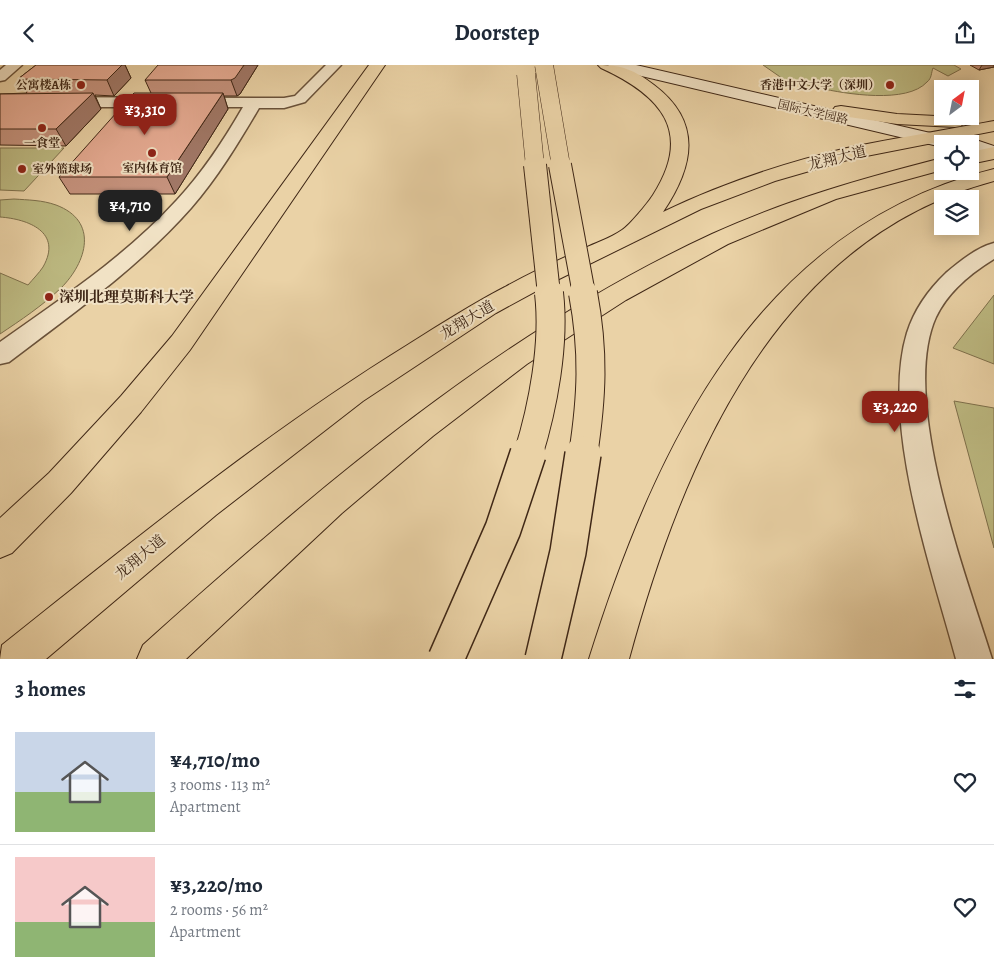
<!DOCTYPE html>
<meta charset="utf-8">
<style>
:root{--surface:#fff;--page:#f6f6f7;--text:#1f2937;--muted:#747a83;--line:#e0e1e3;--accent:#8f2418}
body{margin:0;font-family:Alegreya,"Noto Serif SC",serif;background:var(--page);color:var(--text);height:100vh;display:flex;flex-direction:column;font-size:19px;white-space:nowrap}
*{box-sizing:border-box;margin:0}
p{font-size:16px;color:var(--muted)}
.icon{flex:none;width:28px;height:28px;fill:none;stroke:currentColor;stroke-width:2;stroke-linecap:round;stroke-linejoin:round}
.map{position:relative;height:594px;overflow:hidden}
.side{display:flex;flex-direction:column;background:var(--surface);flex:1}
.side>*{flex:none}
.needle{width:32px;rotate:32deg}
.fabs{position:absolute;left:934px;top:15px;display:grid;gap:10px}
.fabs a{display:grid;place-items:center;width:45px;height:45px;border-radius:0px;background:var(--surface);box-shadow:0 2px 12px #0003;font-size:25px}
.price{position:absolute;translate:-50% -42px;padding:0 11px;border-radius:10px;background:var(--accent);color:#fff;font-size:16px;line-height:32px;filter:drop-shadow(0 1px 2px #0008)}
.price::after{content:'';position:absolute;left:50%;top:30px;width:15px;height:11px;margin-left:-8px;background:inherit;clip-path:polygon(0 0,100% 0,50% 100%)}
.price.selected{background:#222;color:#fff}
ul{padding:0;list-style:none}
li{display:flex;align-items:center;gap:15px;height:125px;padding:0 15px}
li+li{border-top:1px solid var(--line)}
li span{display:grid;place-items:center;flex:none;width:140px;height:100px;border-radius:0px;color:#555}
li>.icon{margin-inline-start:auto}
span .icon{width:60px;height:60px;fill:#fffc;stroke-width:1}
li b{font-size:21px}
h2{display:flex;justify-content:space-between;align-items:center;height:60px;padding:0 15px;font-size:21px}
header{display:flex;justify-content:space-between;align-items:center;height:65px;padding:0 15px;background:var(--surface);font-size:22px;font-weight:700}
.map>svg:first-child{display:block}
.green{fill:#bdba82;stroke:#7e704c}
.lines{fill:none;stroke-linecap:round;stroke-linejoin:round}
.street-casing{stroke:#6a523a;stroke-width:3}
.secondary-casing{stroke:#3f2716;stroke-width:2}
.primary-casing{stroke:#3f2716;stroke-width:2}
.highway-casing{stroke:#3f2716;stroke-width:2}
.street{fill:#f1e2c5;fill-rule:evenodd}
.secondary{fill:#f1e2c5;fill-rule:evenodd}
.primary{fill:#ead2a6;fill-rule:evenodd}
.highway{fill:#ead2a6;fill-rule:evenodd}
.highway-bridge-far3-casing{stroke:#3f2716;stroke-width:19;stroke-linecap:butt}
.highway-bridge-far2-casing{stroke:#3f2716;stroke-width:24;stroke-linecap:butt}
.highway-bridge-far1-casing{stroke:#3f2716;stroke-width:30;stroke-linecap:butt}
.highway-bridge-casing{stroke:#3f2716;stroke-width:38;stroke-linecap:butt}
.highway-bridge-far3{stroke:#ead2a6;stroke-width:18}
.highway-bridge-far2{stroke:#ead2a6;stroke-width:22}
.highway-bridge-far1{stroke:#ead2a6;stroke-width:28}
.highway-bridge{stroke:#ead2a6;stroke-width:35}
.wall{fill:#c6937e;stroke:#3f2716}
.shaded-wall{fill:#a17867;stroke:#3f2716}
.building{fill:#e6ab93;stroke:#3f2716}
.poi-dot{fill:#8f2418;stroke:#f1e2c5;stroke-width:2}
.labels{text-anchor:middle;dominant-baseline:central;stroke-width:4;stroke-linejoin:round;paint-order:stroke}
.far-poi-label{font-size:12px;font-weight:bold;fill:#3f2716;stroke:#f1e2c5;text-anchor:end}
.far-street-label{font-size:12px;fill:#3f2716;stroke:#f1e2c5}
.street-label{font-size:15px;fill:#3f2716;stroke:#f1e2c5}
.poi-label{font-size:15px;font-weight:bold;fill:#3f2716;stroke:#f1e2c5;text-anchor:start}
</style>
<header><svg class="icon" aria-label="back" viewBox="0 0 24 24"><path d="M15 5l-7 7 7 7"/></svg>Doorstep<svg class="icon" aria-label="share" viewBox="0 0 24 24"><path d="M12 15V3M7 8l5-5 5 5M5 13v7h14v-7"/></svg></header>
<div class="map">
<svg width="994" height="594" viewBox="0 0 994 594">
<rect width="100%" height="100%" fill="#ead2a6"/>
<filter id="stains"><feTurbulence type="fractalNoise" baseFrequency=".004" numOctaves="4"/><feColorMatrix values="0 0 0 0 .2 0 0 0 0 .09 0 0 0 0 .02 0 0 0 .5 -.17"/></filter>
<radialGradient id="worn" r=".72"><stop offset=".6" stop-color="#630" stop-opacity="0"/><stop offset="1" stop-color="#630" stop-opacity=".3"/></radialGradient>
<g class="green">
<path d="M763,0H954L961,4L948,11L933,3C931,8 932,13 927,17C907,39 846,29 819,23C808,21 797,15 786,16Z"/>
<path d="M0,83H64L24,126L0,125Z"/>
<path d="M14,134C28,135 42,135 56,140C99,156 87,197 61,223C42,241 21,255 0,269V208L28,220C33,214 39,208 43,202C63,167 28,154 0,152V135Z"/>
<path d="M994,230V299L953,283Z"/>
<path d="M954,336L994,343V483Z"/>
</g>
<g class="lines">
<g class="street-casing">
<g id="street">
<path d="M6,0H22L5,15L0,16V5Z"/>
<path d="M326,0H341L305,37L284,43H259C239,77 218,112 191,143C138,203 72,249 9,297L0,299V277C62,233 126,191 177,135C203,107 224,75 243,42H0V32L284,33L295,31Z"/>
<path d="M994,178V194C971,208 948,227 936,252C899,334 966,510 992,594H956C932,505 880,357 907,268C914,245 929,224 946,208C960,196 976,183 994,178Z"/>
</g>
</g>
<g class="secondary-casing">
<path id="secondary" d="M608,0H636L952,73L959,75L961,79L963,75L970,73L994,81V93L970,85V79H942V82L616,5L611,3Z"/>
</g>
<g class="primary-casing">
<g id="primary">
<path d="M598,0C623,0 634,5 654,20C703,57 694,101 663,147C721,119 784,98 847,83C896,73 945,65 994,56V66L851,94L775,116L701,144L551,218L496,248L363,336L216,450L46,594H0L2,580C134,475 265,368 409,279C441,259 472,239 505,222C530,208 556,196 583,184C595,178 611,173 622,165C630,160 647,139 653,130C694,66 660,30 601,3Z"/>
<path d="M841,41L897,49L955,52L961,53L964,57L961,61L955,62L897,59L835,50L832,46L835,42Z"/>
<path d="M994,82V94L970,99V87Z"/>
<path d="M942,93V105L836,134L728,179L626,235L527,299L433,371L342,448L186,594H137L143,580C317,424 498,268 712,169C786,135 864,113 942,93Z"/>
</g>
</g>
<g class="highway-casing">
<g id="highway">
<path d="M369,0H385L190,285L141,347L71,428L12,488L0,493V453L49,408L121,331L172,271Z"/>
<path d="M994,104V116C776,174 683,396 629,594H589C656,381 757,163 994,104Z"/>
</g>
</g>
<use href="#street" class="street"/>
<use href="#secondary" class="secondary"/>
<use href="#primary" class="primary"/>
<use href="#highway" class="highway"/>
<g class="highway-bridge-far3-casing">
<g id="highway-bridge-far3">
<path d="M544,0L561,101"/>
<path d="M526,9L535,101"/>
</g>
</g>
<g class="highway-bridge-far2-casing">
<g id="highway-bridge-far2">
<path d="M535,100L549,229"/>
<path d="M560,100L584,229"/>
</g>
</g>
<g class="highway-bridge-far1-casing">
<g id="highway-bridge-far1">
<path d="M528,390C543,342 555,279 549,228"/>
<path d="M583,390C592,331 594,287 583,228"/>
</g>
</g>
<g class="highway-bridge-casing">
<g id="highway-bridge">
<path d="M446,594L503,464L528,389"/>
<path d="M543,594L568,487L583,389"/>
</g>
</g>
<use href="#highway-bridge-far3" class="highway-bridge-far3"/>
<use href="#highway-bridge-far2" class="highway-bridge-far2"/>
<use href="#highway-bridge-far1" class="highway-bridge-far1"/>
<use href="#highway-bridge" class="highway-bridge"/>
</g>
<g class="wall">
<path d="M36,0H125L131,13L114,31L95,30L101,44L66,81L0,80V29L27,28L18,14Z"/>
<path d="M258,0L240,29L237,31H224L228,44L175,129H70L59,112L151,28L145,15Z"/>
<path d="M970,0H994V2L979,5Z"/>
</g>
<g class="shaded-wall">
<path d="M122,0H125L131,13L114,31L107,15Z"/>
<path d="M244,0H258L240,29L237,31L231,15Z"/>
<path d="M982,0H994V2L979,5Z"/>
<path d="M93,28L101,44L66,81L56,64Z"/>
<path d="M223,28L228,44L175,129L167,112Z"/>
</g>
<g class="building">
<path d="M36,0H122L107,15L18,14Z"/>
<path d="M158,0H244L235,13L231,15H145Z"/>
<path d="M93,28L56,64H0V29Z"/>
<path d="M134,28H223L167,112H59Z"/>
</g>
<g class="poi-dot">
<circle cx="81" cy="20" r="5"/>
<circle cx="890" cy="20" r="5"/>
<circle cx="42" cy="63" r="5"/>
<circle cx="152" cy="88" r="5"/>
<circle cx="22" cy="104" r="5"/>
<circle cx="49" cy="232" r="5"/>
</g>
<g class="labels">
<g class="far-poi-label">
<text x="71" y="20">公寓楼A栋</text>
<text x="880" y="20">香港中文大学（深圳）</text>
<text x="42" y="78" text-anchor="middle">一食堂</text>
<text x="152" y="103" text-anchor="middle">室内体育馆</text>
<text x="32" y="104" text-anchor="start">室外篮球场</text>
</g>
<g class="far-street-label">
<text transform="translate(813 47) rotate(13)">国际大学园路</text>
</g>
<g class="street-label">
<text transform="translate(837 93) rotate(-14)">龙翔大道</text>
<text transform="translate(467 255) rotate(-31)">龙翔大道</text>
<text transform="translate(140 492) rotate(-40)">龙翔大道</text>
</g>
<g class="poi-label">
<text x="59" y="232">深圳北理莫斯科大学</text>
</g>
</g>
<rect width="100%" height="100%" filter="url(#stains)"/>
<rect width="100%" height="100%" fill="url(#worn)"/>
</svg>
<div class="fabs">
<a><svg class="needle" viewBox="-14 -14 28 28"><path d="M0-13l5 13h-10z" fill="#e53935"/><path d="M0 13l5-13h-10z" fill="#747a83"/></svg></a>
<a><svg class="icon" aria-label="locate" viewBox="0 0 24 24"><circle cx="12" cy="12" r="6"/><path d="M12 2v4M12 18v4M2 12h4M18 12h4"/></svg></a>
<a><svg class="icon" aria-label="layers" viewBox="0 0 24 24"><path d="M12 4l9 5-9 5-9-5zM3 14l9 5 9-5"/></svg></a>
</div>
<b class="price" style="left:145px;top:71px">¥3,310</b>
<b class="price selected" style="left:130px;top:167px">¥4,710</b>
<b class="price" style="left:895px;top:368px">¥3,220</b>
</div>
<section class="side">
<h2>3 homes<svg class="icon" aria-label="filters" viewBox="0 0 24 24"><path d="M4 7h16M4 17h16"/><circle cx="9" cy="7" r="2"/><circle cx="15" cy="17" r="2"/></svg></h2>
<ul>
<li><span style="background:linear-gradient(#c9d6e8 60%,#8fb573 0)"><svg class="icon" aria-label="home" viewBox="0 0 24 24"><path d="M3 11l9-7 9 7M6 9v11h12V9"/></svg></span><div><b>¥4,710/mo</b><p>3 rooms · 113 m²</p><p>Apartment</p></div><svg class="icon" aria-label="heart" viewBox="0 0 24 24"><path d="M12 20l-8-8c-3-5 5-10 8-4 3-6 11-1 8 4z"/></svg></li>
<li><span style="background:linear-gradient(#f6c9c9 65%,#8fb573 0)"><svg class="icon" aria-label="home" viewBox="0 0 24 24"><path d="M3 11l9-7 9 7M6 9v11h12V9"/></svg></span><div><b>¥3,220/mo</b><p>2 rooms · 56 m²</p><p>Apartment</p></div><svg class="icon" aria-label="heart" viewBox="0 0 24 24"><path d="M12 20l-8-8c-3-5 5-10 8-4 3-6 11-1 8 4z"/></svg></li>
</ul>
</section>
